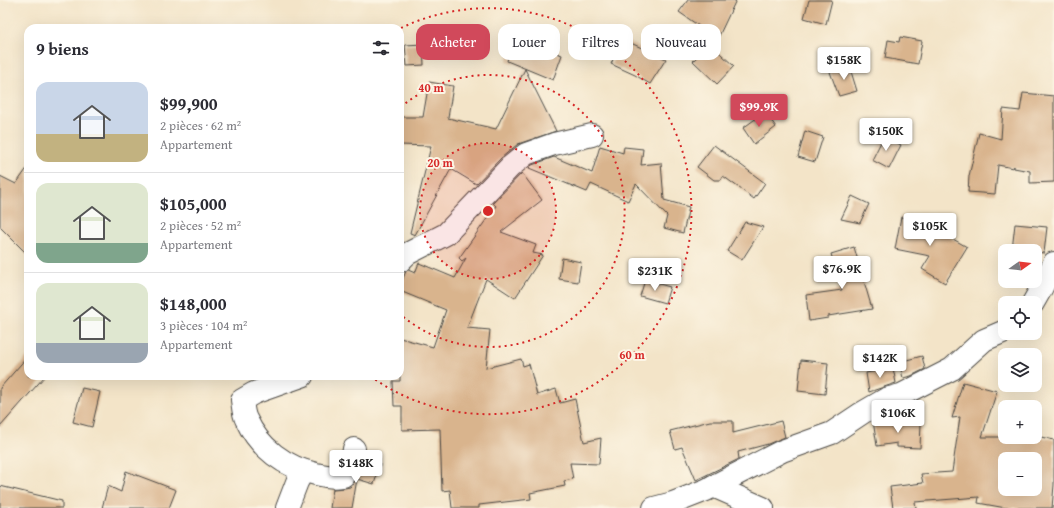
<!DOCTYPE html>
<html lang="fr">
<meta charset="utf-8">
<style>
:root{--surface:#fff;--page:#f7f7f7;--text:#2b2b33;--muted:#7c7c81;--line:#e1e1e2;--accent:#d1495b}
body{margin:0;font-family:"Gentium Book Plus",serif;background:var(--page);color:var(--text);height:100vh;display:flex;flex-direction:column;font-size:15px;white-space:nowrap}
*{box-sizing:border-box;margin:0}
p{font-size:13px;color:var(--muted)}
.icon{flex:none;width:22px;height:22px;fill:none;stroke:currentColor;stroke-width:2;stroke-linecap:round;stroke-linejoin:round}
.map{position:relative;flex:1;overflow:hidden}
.details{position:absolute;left:24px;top:24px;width:380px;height:356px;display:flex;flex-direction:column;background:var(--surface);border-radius:12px;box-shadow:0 4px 16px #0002}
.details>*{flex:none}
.banner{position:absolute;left:416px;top:24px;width:380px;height:36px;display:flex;gap:8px}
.needle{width:26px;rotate:76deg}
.fabs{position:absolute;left:998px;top:244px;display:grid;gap:8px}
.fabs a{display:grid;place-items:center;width:44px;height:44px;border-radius:8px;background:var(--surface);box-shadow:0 4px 16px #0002;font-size:20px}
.price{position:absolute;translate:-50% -34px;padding:0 9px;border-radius:4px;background:#fff;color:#222;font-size:13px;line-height:26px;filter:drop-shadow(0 1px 2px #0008)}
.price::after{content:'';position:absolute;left:50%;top:24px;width:12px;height:9px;margin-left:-6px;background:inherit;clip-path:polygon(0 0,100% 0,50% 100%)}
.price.active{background:var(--accent);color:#fff}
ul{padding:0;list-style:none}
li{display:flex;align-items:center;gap:12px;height:100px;padding:0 12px}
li+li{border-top:1px solid var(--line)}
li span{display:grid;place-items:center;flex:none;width:112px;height:80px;border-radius:12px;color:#555}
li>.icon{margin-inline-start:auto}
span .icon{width:48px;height:48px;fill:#fffc;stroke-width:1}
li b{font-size:17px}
h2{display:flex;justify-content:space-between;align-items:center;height:48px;padding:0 12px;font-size:17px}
.chip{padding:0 14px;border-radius:12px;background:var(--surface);box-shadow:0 4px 16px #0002;font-size:14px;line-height:36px}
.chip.active{background:var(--accent);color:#fff}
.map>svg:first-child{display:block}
.building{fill:#d9b48d;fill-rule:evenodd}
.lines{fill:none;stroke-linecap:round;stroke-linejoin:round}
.minor-casing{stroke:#494743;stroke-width:24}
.minor{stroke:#fff;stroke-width:22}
.ring{fill:none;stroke:#d62828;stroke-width:2;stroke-dasharray:2 4}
.centre{fill:#d62828;stroke:#fcf5e5;stroke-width:2}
.ring-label{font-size:12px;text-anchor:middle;font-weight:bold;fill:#d62828;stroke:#fcf5e5;stroke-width:4;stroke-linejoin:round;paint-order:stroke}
</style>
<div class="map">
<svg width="1054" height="508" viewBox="0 0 1054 508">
<rect width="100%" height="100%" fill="#fcf5e5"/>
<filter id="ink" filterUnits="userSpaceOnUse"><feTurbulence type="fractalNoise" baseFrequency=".025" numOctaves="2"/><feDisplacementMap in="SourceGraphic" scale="8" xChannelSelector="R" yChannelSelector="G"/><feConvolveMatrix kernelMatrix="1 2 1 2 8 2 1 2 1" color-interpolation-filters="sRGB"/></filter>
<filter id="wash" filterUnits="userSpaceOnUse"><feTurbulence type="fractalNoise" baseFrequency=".012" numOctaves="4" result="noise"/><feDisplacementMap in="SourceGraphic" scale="16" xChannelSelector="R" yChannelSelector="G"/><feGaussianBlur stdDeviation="0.9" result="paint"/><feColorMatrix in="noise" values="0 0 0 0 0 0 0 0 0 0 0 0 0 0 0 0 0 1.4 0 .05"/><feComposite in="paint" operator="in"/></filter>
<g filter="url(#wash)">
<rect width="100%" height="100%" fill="#f3e4c8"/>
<g id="blocks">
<g class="building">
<path d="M688,0H736L718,38L698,28L699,26L679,12Z"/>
<path d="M809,0H832L826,24L804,18Z"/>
<path d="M516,30L535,36L533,44L562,55L553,80L507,61Z"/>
<path d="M900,37L922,41L918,64L885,58L888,40L899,42Z"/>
<path d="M622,39L666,59L650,84L635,75L611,64Z"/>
<path d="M423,44L424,65L407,66L405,45Z"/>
<path d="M710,44L734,66L717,84L693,61Z"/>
<path d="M849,65L857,91L839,96L830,72Z"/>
<path d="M525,69L556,131L518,144L501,158L476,184L451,169L415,235L410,233L431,146L400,145V117H423L429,82L453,86L448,118L496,129Z"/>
<path d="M1023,93L1054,96V182L1030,183V171L1014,168V166L1013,168L998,165L995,194L968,192L969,176L979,133L1001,139L1003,109L1020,111Z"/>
<path d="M765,112L776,127L754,144L743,128Z"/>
<path d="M805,131L823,137L815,162L798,157Z"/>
<path d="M884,136L901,145L889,169L872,160Z"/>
<path d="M714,145L765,183L754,199L723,176L721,180H714L697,167Z"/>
<path d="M600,146L623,153L624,147L643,149L641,165L661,163L664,200L689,207L683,233L664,228L667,216L636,184L628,201L591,184L587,192L529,168L532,165L554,157L592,173Z"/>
<path d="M28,167V255L0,227V176L16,184Z"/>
<path d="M522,173L542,200L501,232L536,245L533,253L543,255L515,298L486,279L467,328L490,330L486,368L521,359L523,366L529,364L537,395L556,389L560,403L575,399L584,442L601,438L599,464L570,463L573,479L564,481L565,486L530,493L531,499L479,505V508H452L450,490L442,491L440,429L402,430V406H394L393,381H400V338L433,347L446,310L400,291V286L406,271L408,270L415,273L419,263L455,278L466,258L462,261L459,258L496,206L493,203Z"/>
<path d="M852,196L869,204L860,223L841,219Z"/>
<path d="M901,217L931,223L930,226L967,247L945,283L922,269L930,256L895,249Z"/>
<path d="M745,222L763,227L742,260L727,251Z"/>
<path d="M1015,224L1047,227L1044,253L1035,252V251L1012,250Z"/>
<path d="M854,247L872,309L828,316V318L809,321L806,295L842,290L831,254Z"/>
<path d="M562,258L581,262L578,282L559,279Z"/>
<path d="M645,280L670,287L665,303L640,296Z"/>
<path d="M28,356V376H45L0,427V388Z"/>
<path d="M922,356L925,369L911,376L903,378L899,362Z"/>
<path d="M801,360L828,363L825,394L798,391Z"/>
<path d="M893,368L896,383L869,392L866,373Z"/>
<path d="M963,382L997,391L982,437H1041L1054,440V485L1052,508H1006L978,503L979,497L915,502L916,508H893L890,487L923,483L921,474L952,472L960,417L952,418ZM1005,459H1035V489H1005Z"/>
<path d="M82,388L100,392L92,427L73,422Z"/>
<path d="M710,421H733V433L781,421L785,437L768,444L738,452L739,459L696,480L682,447L675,449L670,431Z"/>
<path d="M873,421L921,423L920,448L897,447V443L877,446Z"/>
<path d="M366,454L380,459V466L374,484L357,479L352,508H330L333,489L345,488L350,487L354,483L363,467Z"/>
<path d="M126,471L176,490L169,508H102L108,486L121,492Z"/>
<path d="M0,486L62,501V508H0Z"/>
</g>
</g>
</g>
<g filter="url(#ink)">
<use href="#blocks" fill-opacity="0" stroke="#494743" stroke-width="1"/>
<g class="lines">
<g class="minor-casing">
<g id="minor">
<path d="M400,261L407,254L446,234L510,167L526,154L554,144L592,135"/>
<path d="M1033,303L1041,289L1054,263"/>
<path d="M302,376L254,393L242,400C243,406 243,413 246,419C259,448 285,467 316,474C326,476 333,478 343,476L352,461L354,449"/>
<path d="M713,486L763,508"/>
<path d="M287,508L297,482L303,471"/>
<path d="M654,508L673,503L706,490L782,451L832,433L862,413L886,399L901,395L952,369L984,340L1005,331"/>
</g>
</g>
<use href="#minor" class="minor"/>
</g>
</g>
<circle cx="488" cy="211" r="68" fill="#d62828" fill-opacity=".12"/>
<g class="ring">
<circle cx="488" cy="211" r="68"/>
<path d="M401 107A136 136 0 1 1 401 315"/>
<path d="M401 28A203 203 0 1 1 370 376"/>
</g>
<circle cx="488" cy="211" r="6" class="centre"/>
<g class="ring-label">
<text x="431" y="92">40 m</text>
<text x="440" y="167">20 m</text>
<text x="632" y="359">60 m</text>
</g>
</svg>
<div class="fabs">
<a><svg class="needle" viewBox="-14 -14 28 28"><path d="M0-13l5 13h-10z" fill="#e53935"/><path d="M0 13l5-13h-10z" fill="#7c7c81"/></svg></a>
<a><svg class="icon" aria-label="locate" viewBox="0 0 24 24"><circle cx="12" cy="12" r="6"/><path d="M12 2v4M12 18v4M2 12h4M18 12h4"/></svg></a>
<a><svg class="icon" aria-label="layers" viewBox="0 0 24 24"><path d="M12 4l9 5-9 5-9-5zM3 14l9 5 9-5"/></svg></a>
<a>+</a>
<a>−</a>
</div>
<b class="price" style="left:844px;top:81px">$158K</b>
<b class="price active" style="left:759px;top:128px">$99.9K</b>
<b class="price" style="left:886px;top:152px">$150K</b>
<b class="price" style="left:930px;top:247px">$105K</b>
<b class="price" style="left:842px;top:290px">$76.9K</b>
<b class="price" style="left:655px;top:292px">$231K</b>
<b class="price" style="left:880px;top:379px">$142K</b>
<b class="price" style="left:898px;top:434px">$106K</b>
<b class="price" style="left:356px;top:484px">$148K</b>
<div class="banner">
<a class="chip active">Acheter</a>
<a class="chip">Louer</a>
<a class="chip">Filtres</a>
<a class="chip">Nouveau</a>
</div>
<section class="details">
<h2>9 biens<svg class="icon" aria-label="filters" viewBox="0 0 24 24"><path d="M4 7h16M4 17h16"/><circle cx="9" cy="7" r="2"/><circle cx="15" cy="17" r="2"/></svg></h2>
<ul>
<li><span style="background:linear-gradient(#c9d6e8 65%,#c2b280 0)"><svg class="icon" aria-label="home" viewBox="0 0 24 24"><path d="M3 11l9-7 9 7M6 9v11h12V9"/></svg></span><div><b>$99,900</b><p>2 pièces · 62 m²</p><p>Appartement</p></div></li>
<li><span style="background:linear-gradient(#dfe7d0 75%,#7fa58c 0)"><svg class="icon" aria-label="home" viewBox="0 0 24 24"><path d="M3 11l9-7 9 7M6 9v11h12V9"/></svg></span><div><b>$105,000</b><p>2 pièces · 52 m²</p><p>Appartement</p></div></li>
<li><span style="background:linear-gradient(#dfe7d0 75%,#9aa5b1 0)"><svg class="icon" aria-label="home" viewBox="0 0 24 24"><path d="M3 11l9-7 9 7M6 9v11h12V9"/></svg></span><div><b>$148,000</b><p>3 pièces · 104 m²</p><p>Appartement</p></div></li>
</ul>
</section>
</div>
